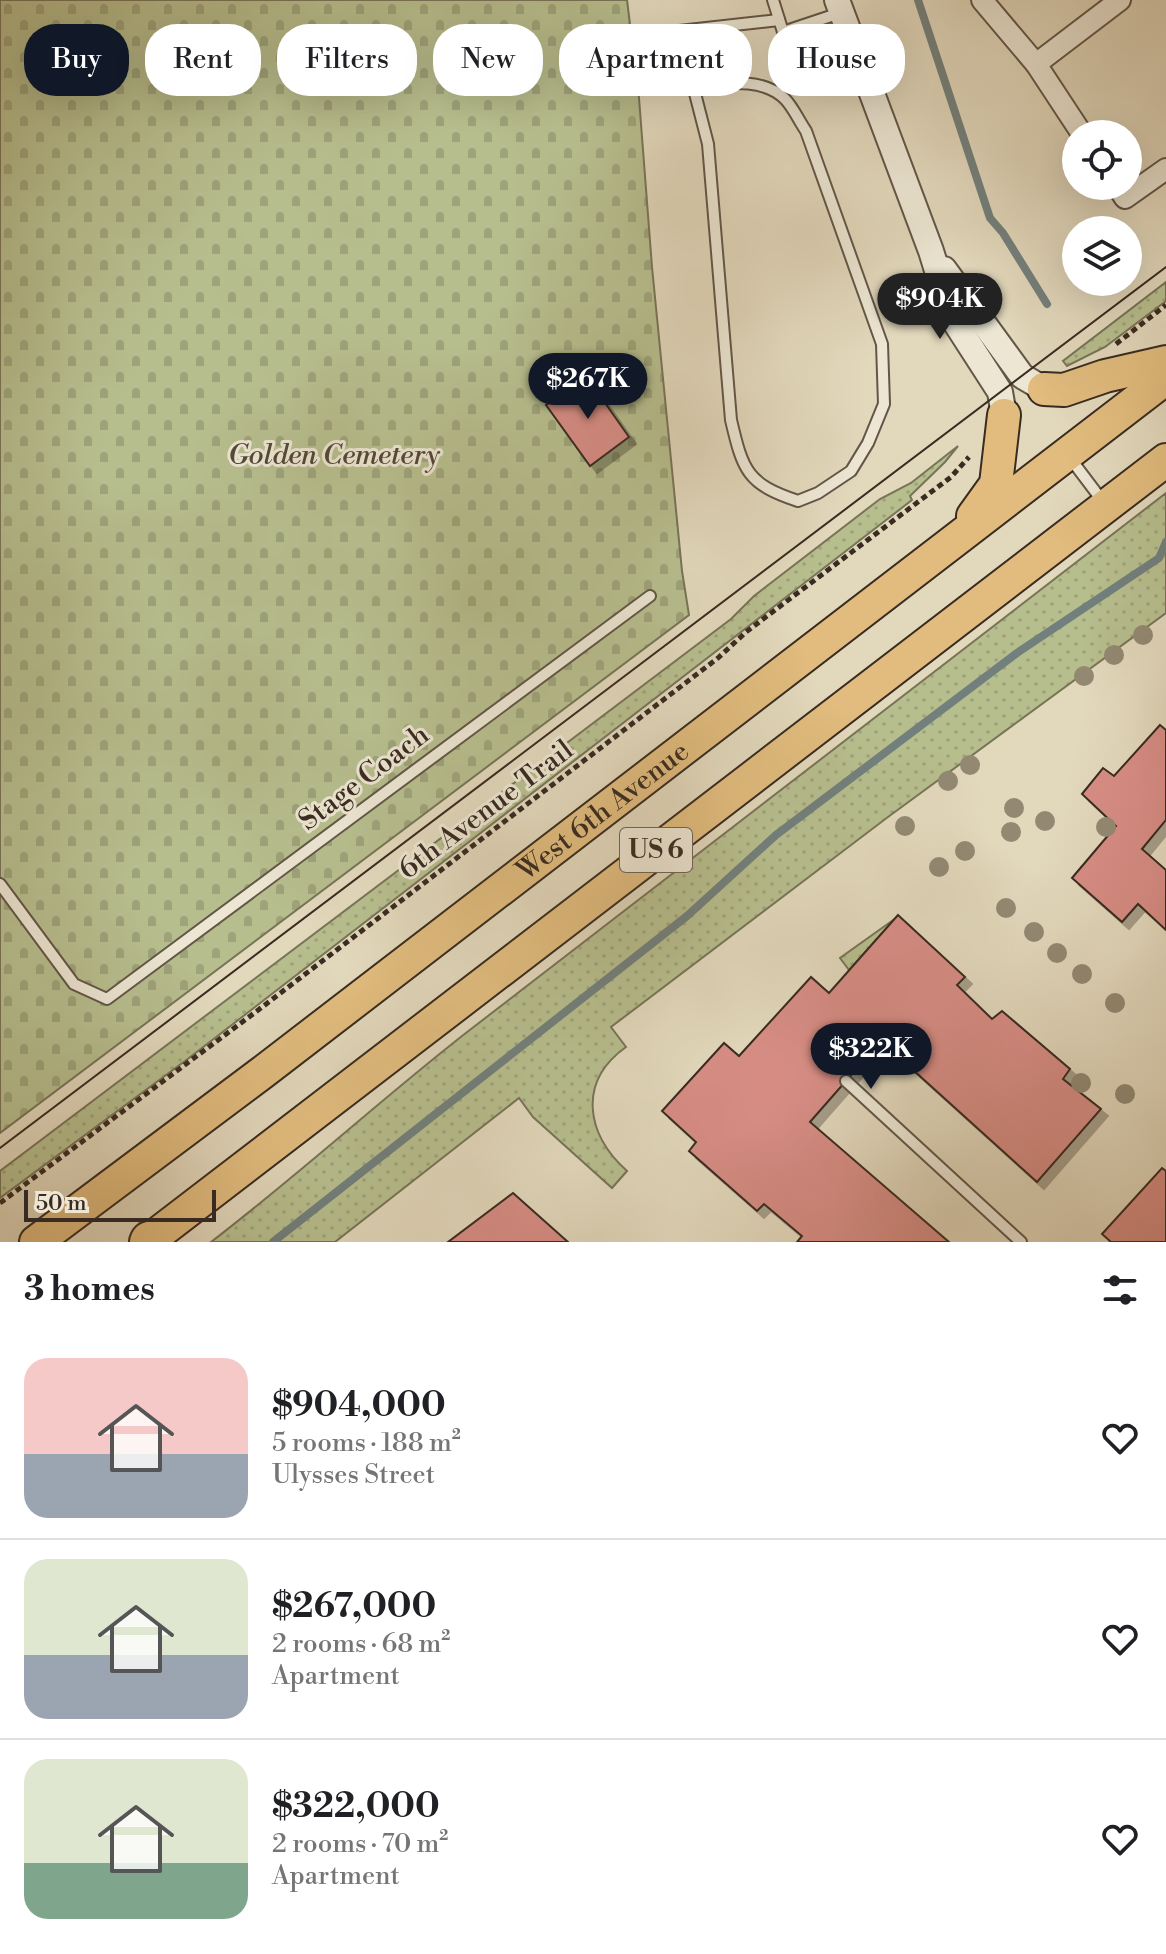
<!DOCTYPE html>
<meta charset="utf-8">
<style>
:root{--surface:#fff;--page:#f6f6f6;--text:#202124;--muted:#757577;--line:#e0e0e0;--accent:#111827}
body{margin:0;font-family:"Libre Bodoni",serif;background:var(--page);color:var(--text);height:100vh;display:flex;flex-direction:column;font-size:30px;white-space:nowrap}
*{box-sizing:border-box;margin:0}
p{font-size:26px;color:var(--muted)}
.icon{flex:none;width:44px;height:44px;fill:none;stroke:currentColor;stroke-width:2;stroke-linecap:round;stroke-linejoin:round}
.map{position:relative;height:1242px;overflow:hidden}
.drawer{display:flex;flex-direction:column;background:var(--surface);flex:1}
.drawer>*{flex:none}
.top-card{position:absolute;left:24px;top:24px;width:1118px;height:72px;display:flex;gap:16px}
.controls{position:absolute;left:1062px;top:120px;display:grid;gap:16px}
.controls a{display:grid;place-items:center;width:80px;height:80px;border-radius:50%;background:var(--surface);box-shadow:0 8px 32px #0002;font-size:40px}
.scale{position:absolute;left:24px;bottom:20px;width:192px;box-sizing:border-box;padding-left:8px;border:4px solid #392b21;border-top:0;font-size:22px;line-height:28px;white-space:nowrap;color:#392b21;-webkit-text-stroke:6px #ece6d3;paint-order:stroke}
.price{position:absolute;translate:-50% -68px;padding:0 18px;border-radius:28px;background:var(--accent);color:#fff;font-size:26px;line-height:52px;filter:drop-shadow(0 2px 4px #0008)}
.price::after{content:'';position:absolute;left:50%;top:48px;width:24px;height:18px;margin-left:-12px;background:inherit;clip-path:polygon(0 0,100% 0,50% 100%)}
.price.active{background:#222;color:#fff}
ul{padding:0;list-style:none}
li{display:flex;align-items:center;gap:24px;height:200px;padding:0 24px}
li+li{border-top:2px solid var(--line)}
li span{display:grid;place-items:center;flex:none;width:224px;height:160px;border-radius:24px;color:#555}
li>.icon{margin-inline-start:auto}
span .icon{width:96px;height:96px;fill:#fffc;stroke-width:1}
li b{font-size:34px}
h2{display:flex;justify-content:space-between;align-items:center;height:96px;padding:0 24px;font-size:34px}
.chip{padding:0 28px;border-radius:32px;background:var(--surface);box-shadow:0 8px 32px #0002;font-size:28px;line-height:72px}
.chip.active{background:var(--accent);color:#fff}
.map>svg:first-child{display:block}
.grass{fill:url(#grass-dots);stroke:#787458;stroke-width:2}
.cemetery{fill:url(#cemetery-stones);stroke:#787458;stroke-width:2}
.lines{fill:none;stroke-linecap:round;stroke-linejoin:round}
.stream{stroke:#72807d;stroke-width:8}
.building{fill:#d78d85;stroke:#392b21;stroke-width:2;filter:url(#shadow)}
.service-casing{stroke:#635648;stroke-width:14}
.minor-casing{stroke:#635648;stroke-width:24}
.tertiary-casing{stroke:#635648;stroke-width:28}
.trunk-casing{stroke:#392b21;stroke-width:36}
.motorway-casing{stroke:#392b21;stroke-width:40}
.path{stroke:#392b21;stroke-width:5;stroke-dasharray:6 4;stroke-linecap:butt}
.service{stroke:#ece6d3;stroke-width:10}
.minor{stroke:#ece6d3;stroke-width:20}
.tertiary{stroke:#ece6d3;stroke-width:24}
.trunk{stroke:#e1bc7e;stroke-width:32}
.motorway{stroke:#e1bc7e;stroke-width:36}
.tram{stroke:#392b21;stroke-width:2}
.tree{fill:#938973}
.labels{text-anchor:middle;dominant-baseline:central;stroke-width:6;stroke-linejoin:round;paint-order:stroke}
.shield{fill:#ece6d3;stroke:#6f6356;stroke-width:2}
.shield-label{font-size:26px;font-weight:bold;fill:#392b21}
.park-label{font-size:28px;font-style:italic;fill:#524837;stroke:#ece6d3}
.street-label{font-size:28px;fill:#392b21;stroke:#ece6d3}
</style>
<div class="map">
<svg width="1166" height="1242" viewBox="0 0 1166 1242">
<defs>
<pattern id="grass-dots" width="8" height="8" patternUnits="userSpaceOnUse" patternTransform="scale(2)"><rect width="8" height="8" fill="#b7be8e"/><path d="M2 2h.1M6 6h.1" fill="none" stroke="#9ea37a" stroke-width="1.8" stroke-linecap="round"/></pattern>
<pattern id="cemetery-stones" width="16" height="16" patternUnits="userSpaceOnUse" patternTransform="scale(2)"><rect width="16" height="16" fill="#b7be8e"/><path d="M2 7V4a2 2 0 0 1 4 0v3zM10 15v-3a2 2 0 0 1 4 0v3z" fill="#9ea37a"/></pattern>
<filter id="shadow"><feDropShadow dx="7" dy="7" stdDeviation="0" flood-color="#0004"/></filter>
</defs>
<rect width="100%" height="100%" fill="#e2d8bc"/>
<filter id="stains"><feTurbulence type="fractalNoise" baseFrequency=".0025" numOctaves="4"/><feColorMatrix values="0 0 0 0 .2 0 0 0 0 .09 0 0 0 0 .02 0 0 0 .5 -.17"/></filter>
<radialGradient id="worn" r=".72"><stop offset=".6" stop-color="#630" stop-opacity="0"/><stop offset="1" stop-color="#630" stop-opacity=".3"/></radialGradient>
<g class="grass">
<path d="M1166,282V301L1105,347L1067,366L1063,361Z"/>
<path d="M958,446L945,462L910,496L912,500L189,1058L0,1198V1171L731,619L754,596L880,499L911,483Z"/>
<path d="M1166,493V613L888,817L611,1027L626,1047C577,1082 586,1134 627,1171L612,1188L533,1117L519,1098L335,1242H211C297,1176 377,1103 462,1036Z"/>
<path d="M896,918L849,970L840,958Z"/>
</g>
<path class="cemetery" d="M0,0H627L639,98L652,267L682,571L689,615L0,1133Z"/>
<g class="lines">
<g class="stream">
<path d="M918,0L990,218L1003,233L1047,304"/>
<path d="M273,1242L687,916L776,835L1017,653L1159,558L1166,542"/>
</g>
</g>
<g class="building">
<path d="M586,376L629,437L590,466L546,405Z"/>
<path d="M1160,725L1166,730V820L1142,849L1166,870V930L1138,904L1122,922L1072,878L1116,826L1082,794L1103,768L1114,776Z"/>
<path d="M898,915L965,977L957,985L992,1019L1002,1011L1070,1069L1063,1079L1101,1109L1037,1182L881,1041L810,1122L949,1242H797L802,1236L764,1204L757,1211L689,1151L696,1142L662,1111L724,1043L739,1056L811,977L829,993Z"/>
<path d="M1162,1168L1166,1171V1242H1111L1102,1234Z"/>
<path d="M513,1193L568,1242H448Z"/>
</g>
<g class="lines">
<g class="service-casing">
<g id="service">
<path d="M773,0L783,32L840,13"/>
<path d="M693,86C722,84 762,76 785,99C793,107 799,121 806,131L882,344L884,404L868,443L851,471L818,493L798,501C747,484 743,471 731,420L708,144L679,31L779,20"/>
<path d="M1070,458L1104,503"/>
<path d="M0,884L74,984L107,999L650,596"/>
<path d="M846,1081L1021,1242"/>
</g>
</g>
<g class="minor-casing">
<g id="minor">
<path d="M982,0L1036,64L1082,134"/>
<path d="M1036,64L1120,0"/>
<path d="M1117,186L1125,198L1166,169"/>
</g>
</g>
<g class="tertiary-casing">
<g id="tertiary">
<path d="M837,0L931,251L951,316L1000,392L1004,415"/>
<path d="M944,269L1022,376L1044,389"/>
</g>
</g>
<g class="trunk-casing">
<g id="trunk">
<path d="M1044,389L1064,390L1105,376L1166,362"/>
<path d="M973,516L996,484L1004,415"/>
<path id="s1" d="M36,1242L263,1072L1166,378"/>
<path d="M147,1242L1166,460"/>
</g>
</g>
<g class="motorway-casing">
<path id="motorway" d="M148,1242L149,1240"/>
</g>
<g class="path">
<path d="M1116,344L1166,305"/>
<path d="M0,1203L257,1011L718,658L746,632L951,477L969,457"/>
</g>
<use href="#service" class="service"/>
<use href="#minor" class="minor"/>
<use href="#tertiary" class="tertiary"/>
<use href="#trunk" class="trunk"/>
<use href="#motorway" class="motorway"/>
<path class="tram" d="M0,1148L1166,267"/>
</g>
<g class="tree">
<circle cx="1143" cy="635" r="10"/>
<circle cx="1114" cy="655" r="10"/>
<circle cx="1084" cy="676" r="10"/>
<circle cx="970" cy="765" r="10"/>
<circle cx="948" cy="781" r="10"/>
<circle cx="1014" cy="808" r="10"/>
<circle cx="1045" cy="821" r="10"/>
<circle cx="905" cy="826" r="10"/>
<circle cx="1106" cy="827" r="10"/>
<circle cx="1011" cy="832" r="10"/>
<circle cx="965" cy="851" r="10"/>
<circle cx="939" cy="867" r="10"/>
<circle cx="1006" cy="908" r="10"/>
<circle cx="1034" cy="932" r="10"/>
<circle cx="1057" cy="953" r="10"/>
<circle cx="1082" cy="974" r="10"/>
<circle cx="1115" cy="1003" r="10"/>
<circle cx="1081" cy="1083" r="10"/>
<circle cx="1125" cy="1094" r="10"/>
</g>
<g class="labels">
<rect class="shield" x="620" y="828" width="72" height="44" rx="6"/>
<g class="shield-label">
<text x="656" y="850">US 6</text>
</g>
<g class="park-label">
<text x="334" y="455">Golden Cemetery</text>
</g>
<g class="street-label">
<text transform="translate(364 778) rotate(-37)">Stage Coach</text>
<text transform="translate(486 810) rotate(-37)">6th Avenue Trail</text>
<text stroke="none"><textPath href="#s1" startOffset="712">West 6th Avenue</textPath></text>
</g>
</g>
<rect width="100%" height="100%" filter="url(#stains)"/>
<rect width="100%" height="100%" fill="url(#worn)"/>
</svg>
<div class="controls">
<a><svg class="icon" aria-label="locate" viewBox="0 0 24 24"><circle cx="12" cy="12" r="6"/><path d="M12 2v4M12 18v4M2 12h4M18 12h4"/></svg></a>
<a><svg class="icon" aria-label="layers" viewBox="0 0 24 24"><path d="M12 4l9 5-9 5-9-5zM3 14l9 5 9-5"/></svg></a>
</div>
<div class="scale">50 m</div>
<b class="price active" style="left:940px;top:341px">$904K</b>
<b class="price" style="left:588px;top:421px">$267K</b>
<b class="price" style="left:871px;top:1091px">$322K</b>
<div class="top-card">
<a class="chip active">Buy</a>
<a class="chip">Rent</a>
<a class="chip">Filters</a>
<a class="chip">New</a>
<a class="chip">Apartment</a>
<a class="chip">House</a>
</div>
</div>
<section class="drawer">
<h2>3 homes<svg class="icon" aria-label="filters" viewBox="0 0 24 24"><path d="M4 7h16M4 17h16"/><circle cx="9" cy="7" r="2"/><circle cx="15" cy="17" r="2"/></svg></h2>
<ul>
<li><span style="background:linear-gradient(#f6c9c9 60%,#9aa5b1 0)"><svg class="icon" aria-label="home" viewBox="0 0 24 24"><path d="M3 11l9-7 9 7M6 9v11h12V9"/></svg></span><div><b>$904,000</b><p>5 rooms · 188 m²</p><p>Ulysses Street</p></div><svg class="icon" aria-label="heart" viewBox="0 0 24 24"><path d="M12 20l-8-8c-3-5 5-10 8-4 3-6 11-1 8 4z"/></svg></li>
<li><span style="background:linear-gradient(#dfe7d0 60%,#9aa5b1 0)"><svg class="icon" aria-label="home" viewBox="0 0 24 24"><path d="M3 11l9-7 9 7M6 9v11h12V9"/></svg></span><div><b>$267,000</b><p>2 rooms · 68 m²</p><p>Apartment</p></div><svg class="icon" aria-label="heart" viewBox="0 0 24 24"><path d="M12 20l-8-8c-3-5 5-10 8-4 3-6 11-1 8 4z"/></svg></li>
<li><span style="background:linear-gradient(#dfe7d0 65%,#7fa58c 0)"><svg class="icon" aria-label="home" viewBox="0 0 24 24"><path d="M3 11l9-7 9 7M6 9v11h12V9"/></svg></span><div><b>$322,000</b><p>2 rooms · 70 m²</p><p>Apartment</p></div><svg class="icon" aria-label="heart" viewBox="0 0 24 24"><path d="M12 20l-8-8c-3-5 5-10 8-4 3-6 11-1 8 4z"/></svg></li>
</ul>
</section>
